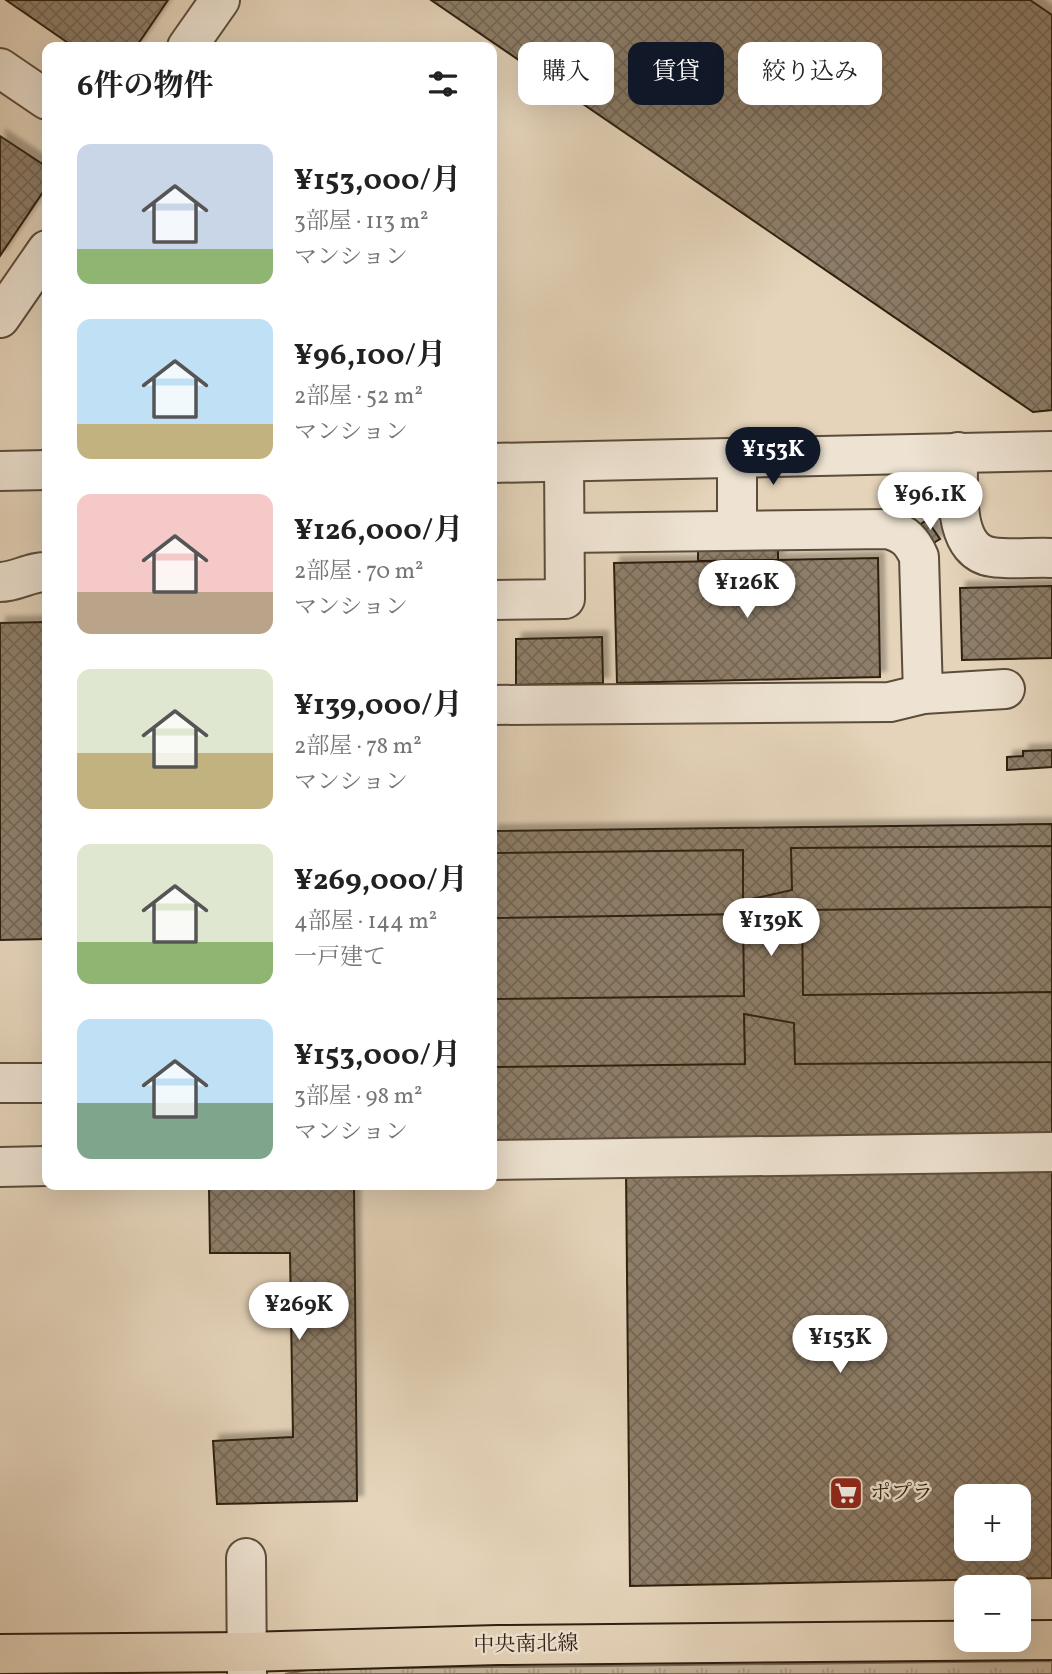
<!DOCTYPE html>
<html lang="ja">
<meta charset="utf-8">
<style>
:root{--surface:#fff;--page:#f2f2f2;--text:#222;--muted:#767676;--accent:#111827}
body{margin:0;font-family:Vollkorn,"Noto Serif JP",serif;background:var(--page);color:var(--text);height:100vh;display:flex;flex-direction:column;font-size:26px;white-space:nowrap}
*{box-sizing:border-box;margin:0}
p{font-size:23px;color:var(--muted)}
.icon{flex:none;width:38px;height:38px;fill:none;stroke:currentColor;stroke-width:2;stroke-linecap:round;stroke-linejoin:round}
.map{position:relative;flex:1;overflow:hidden}
.details{position:absolute;left:42px;top:42px;width:455px;height:1148px;display:flex;flex-direction:column;background:var(--surface);border-radius:14px;box-shadow:0 7px 28px #0002}
.details>*{flex:none}
.guide{position:absolute;left:518px;top:42px;width:429px;height:63px;display:flex;gap:14px}
.buttons{position:absolute;left:954px;top:1484px;display:grid;gap:14px}
.buttons a{display:grid;place-items:center;width:77px;height:77px;border-radius:14px;background:var(--surface);box-shadow:0 7px 28px #0002;font-size:35px}
.price{position:absolute;translate:-50% -60px;padding:0 16px;border-radius:24px;background:#fff;color:#222;font-size:23px;line-height:46px;filter:drop-shadow(0 2px 4px #0008)}
.price::after{content:'';position:absolute;left:50%;top:42px;width:21px;height:16px;margin-left:-10px;background:inherit;clip-path:polygon(0 0,100% 0,50% 100%)}
.price.selected{background:var(--accent);color:#fff}
ul{padding:0;list-style:none}
li{display:flex;align-items:center;gap:21px;height:175px;padding:0 35px}
li span{display:grid;place-items:center;flex:none;width:196px;height:140px;border-radius:14px;color:#555}
li>.icon{margin-inline-start:auto}
span .icon{width:84px;height:84px;fill:#fffc;stroke-width:1}
li b{font-size:30px}
h2{display:flex;justify-content:space-between;align-items:center;height:84px;padding:0 35px;font-size:30px}
.tag{padding:0 24px;border-radius:14px;background:var(--surface);box-shadow:0 7px 28px #0002;font-size:24px;line-height:63px}
.tag.selected{background:var(--accent);color:#fff}
.map>svg:first-child{display:block}
.grass{fill:url(#grass-tufts);stroke:#7a6a57;stroke-width:2}
.building{fill:url(#building-cross-hatch);stroke:#2f2011;stroke-width:2;fill-rule:evenodd;filter:url(#shadow)}
.lines{fill:none;stroke-linecap:round;stroke-linejoin:round}
.minor-casing{stroke:#5c4d3b;stroke-width:42}
.major-casing{stroke:#2f2011;stroke-width:42}
.minor{stroke:#eee3d2;stroke-width:38}
.major{stroke:#e5d4ba;stroke-width:38}
.labels{text-anchor:middle;dominant-baseline:central;stroke-width:5;stroke-linejoin:round;paint-order:stroke}
.poi-label{font-size:21px;fill:#2f2011;stroke:#eee3d2;text-anchor:start}
.street-label{font-size:21px;fill:#2f2011;stroke:#eee3d2}
</style>
<div class="map">
<svg width="1052" height="1674" viewBox="0 0 1052 1674">
<defs>
<pattern id="grass-tufts" width="24" height="20" patternUnits="userSpaceOnUse" patternTransform="scale(1.75)"><rect width="24" height="20" fill="#c6b59d"/><path d="M3 7l-1-3M5 7V3M7 7l1-3M15 17l-1-3M17 17v-4M19 17l1-3" fill="none" stroke="#aa9b86"/></pattern>
<pattern id="building-cross-hatch" width="8" height="8" patternUnits="userSpaceOnUse" patternTransform="scale(1.75)"><rect width="8" height="8" fill="#8e7e69"/><path d="M0 0l8 8M0 8l8-8" fill="none" stroke="#746755"/></pattern>
<filter id="shadow"><feDropShadow dx="6" dy="-6" stdDeviation="2" flood-color="#0004"/></filter>
</defs>
<rect width="100%" height="100%" fill="#e5d4ba"/>
<filter id="stains"><feTurbulence type="fractalNoise" baseFrequency=".00286" numOctaves="4"/><feColorMatrix values="0 0 0 0 .2 0 0 0 0 .09 0 0 0 0 .02 0 0 0 .5 -.17"/></filter>
<radialGradient id="worn" r=".72"><stop offset=".6" stop-color="#630" stop-opacity="0"/><stop offset="1" stop-color="#630" stop-opacity=".3"/></radialGradient>
<path class="grass" d="M1052,1661V1674H285L312,1669Z"/>
<g class="building">
<path d="M6,0H168L136,47H74Z"/>
<path d="M431,0H1030L1052,15V410L1033,412Z"/>
<path d="M0,136L47,167V186L0,256Z"/>
<path d="M927,520L940,539L932,544L919,525Z"/>
<path d="M778,547V560L698,561V549Z"/>
<path d="M878,558L880,677L617,683L614,563Z"/>
<path d="M1052,586V658L962,660L960,588Z"/>
<path d="M47,622V939L0,940V623Z"/>
<path d="M602,637L603,683L516,685V639Z"/>
<path d="M1052,750V767L1007,770V757L1023,756V751Z"/>
<path d="M1052,824V1133L492,1142V831Z"/>
<path d="M1052,846V907L802,910L803,995L1052,992V1062L795,1064L794,1023L744,1014L745,1064L492,1067V999L744,996L743,914L492,918V853L743,850V901L792,890L791,848Z"/>
<path d="M1052,1166V1578L630,1586L626,1171ZM966,1496H1018V1549H966Z"/>
<path d="M354,1185L357,1501L217,1504L213,1441L293,1437L290,1253H210L209,1186Z"/>
</g>
<g class="lines">
<g class="minor-casing">
<g id="minor">
<path d="M187,47L220,0"/>
<path d="M0,68L47,100"/>
<path d="M0,318L47,250"/>
<path d="M958,452C959,483 950,551 992,557C1011,560 1032,557 1052,558"/>
<path d="M492,463L1052,451"/>
<path d="M0,471L47,470"/>
<path d="M737,530V459"/>
<path d="M565,533L888,529C905,534 912,541 919,557L923,694"/>
<path d="M0,582C17,582 31,571 47,572"/>
<path d="M492,600L565,599L564,462"/>
<path d="M492,705L890,702L923,694L1005,689"/>
<path d="M0,1083H47"/>
<path d="M492,1160L1052,1152"/>
<path d="M0,1167L47,1166"/>
<path d="M246,1558L247,1674"/>
</g>
</g>
<g class="major-casing">
<path id="major" d="M0,1654L247,1652L498,1645L1052,1640"/>
</g>
<use href="#minor" class="minor"/>
<use href="#major" class="major"/>
</g>
<defs>
<g id="supermarket-square" transform="scale(1.75)"><rect x="-9" y="-9" width="18" height="18" rx="4" fill="#8f2418" stroke="#eee3d2"/><path d="M-6-5.5h2.5l.6 2H6L4.5 2H-2.5L-4.4-4H-6ZM-1.5 3.2a1.3 1.3 0 1 0 .1 0ZM3 3.2a1.3 1.3 0 1 0 .1 0Z" fill="#fff"/></g>
</defs>
<g fill-rule="evenodd">
<use href="#supermarket-square" x="846" y="1493"/>
</g>
<g class="labels">
<g class="poi-label">
<text x="870" y="1493">ポプラ</text>
</g>
<g class="street-label">
<text transform="translate(526 1645) rotate(-1)">中央南北線</text>
</g>
</g>
<rect width="100%" height="100%" filter="url(#stains)"/>
<rect width="100%" height="100%" fill="url(#worn)"/>
</svg>
<div class="buttons">
<a>+</a>
<a>−</a>
</div>
<b class="price selected" style="left:773px;top:487px">¥153K</b>
<b class="price" style="left:930px;top:532px">¥96.1K</b>
<b class="price" style="left:747px;top:620px">¥126K</b>
<b class="price" style="left:771px;top:958px">¥139K</b>
<b class="price" style="left:299px;top:1342px">¥269K</b>
<b class="price" style="left:840px;top:1375px">¥153K</b>
<div class="guide">
<a class="tag">購入</a>
<a class="tag selected">賃貸</a>
<a class="tag">絞り込み</a>
</div>
<section class="details">
<h2>6件の物件<svg class="icon" aria-label="filters" viewBox="0 0 24 24"><path d="M4 7h16M4 17h16"/><circle cx="9" cy="7" r="2"/><circle cx="15" cy="17" r="2"/></svg></h2>
<ul>
<li><span style="background:linear-gradient(#c9d6e8 75%,#8fb573 0)"><svg class="icon" aria-label="home" viewBox="0 0 24 24"><path d="M3 11l9-7 9 7M6 9v11h12V9"/></svg></span><div><b>¥153,000/月</b><p>3部屋 · 113 m²</p><p>マンション</p></div></li>
<li><span style="background:linear-gradient(#bfe0f5 75%,#c2b280 0)"><svg class="icon" aria-label="home" viewBox="0 0 24 24"><path d="M3 11l9-7 9 7M6 9v11h12V9"/></svg></span><div><b>¥96,100/月</b><p>2部屋 · 52 m²</p><p>マンション</p></div></li>
<li><span style="background:linear-gradient(#f6c9c9 70%,#b9a48a 0)"><svg class="icon" aria-label="home" viewBox="0 0 24 24"><path d="M3 11l9-7 9 7M6 9v11h12V9"/></svg></span><div><b>¥126,000/月</b><p>2部屋 · 70 m²</p><p>マンション</p></div></li>
<li><span style="background:linear-gradient(#dfe7d0 60%,#c2b280 0)"><svg class="icon" aria-label="home" viewBox="0 0 24 24"><path d="M3 11l9-7 9 7M6 9v11h12V9"/></svg></span><div><b>¥139,000/月</b><p>2部屋 · 78 m²</p><p>マンション</p></div></li>
<li><span style="background:linear-gradient(#dfe7d0 70%,#8fb573 0)"><svg class="icon" aria-label="home" viewBox="0 0 24 24"><path d="M3 11l9-7 9 7M6 9v11h12V9"/></svg></span><div><b>¥269,000/月</b><p>4部屋 · 144 m²</p><p>一戸建て</p></div></li>
<li><span style="background:linear-gradient(#bfe0f5 60%,#7fa58c 0)"><svg class="icon" aria-label="home" viewBox="0 0 24 24"><path d="M3 11l9-7 9 7M6 9v11h12V9"/></svg></span><div><b>¥153,000/月</b><p>3部屋 · 98 m²</p><p>マンション</p></div></li>
</ul>
</section>
</div>
